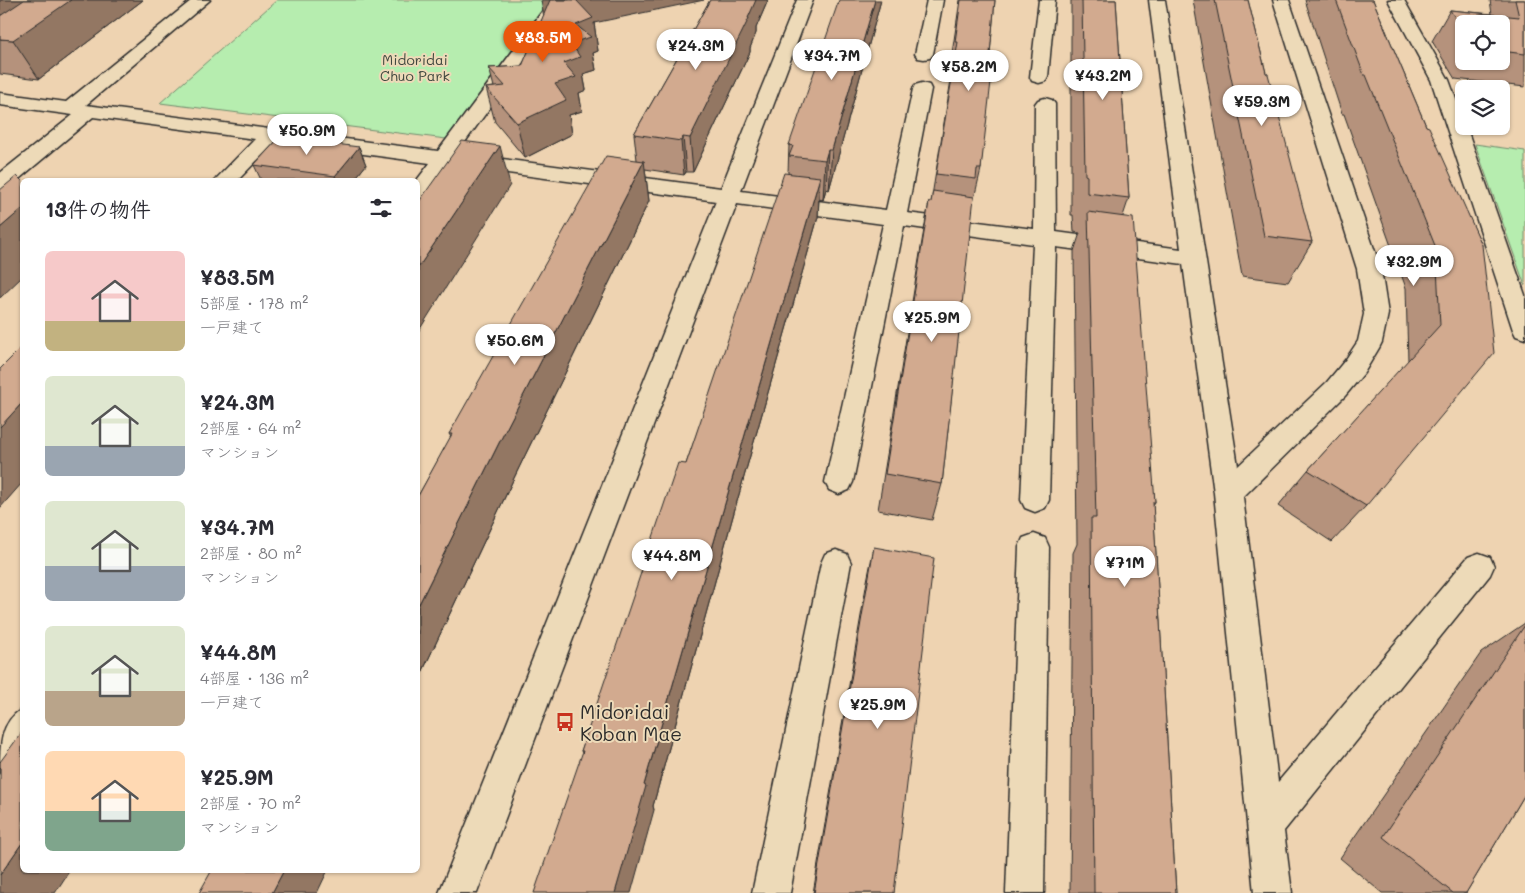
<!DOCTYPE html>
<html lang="ja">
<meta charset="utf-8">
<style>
:root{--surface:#fff;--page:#f7f7f7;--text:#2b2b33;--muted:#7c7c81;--accent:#ea580c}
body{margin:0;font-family:Mali,"Klee One",sans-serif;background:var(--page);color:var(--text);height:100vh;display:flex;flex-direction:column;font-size:19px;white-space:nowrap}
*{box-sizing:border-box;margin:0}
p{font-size:16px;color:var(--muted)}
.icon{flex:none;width:28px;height:28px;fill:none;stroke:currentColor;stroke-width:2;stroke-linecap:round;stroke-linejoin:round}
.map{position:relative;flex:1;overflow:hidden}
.side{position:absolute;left:20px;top:178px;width:400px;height:695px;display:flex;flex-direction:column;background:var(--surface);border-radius:8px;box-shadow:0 1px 4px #0004}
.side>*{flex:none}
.buttons{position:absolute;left:1455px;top:15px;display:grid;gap:10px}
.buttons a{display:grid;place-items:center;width:55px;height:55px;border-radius:8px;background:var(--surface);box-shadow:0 1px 4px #0004;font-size:25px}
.price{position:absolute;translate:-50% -42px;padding:0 11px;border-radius:18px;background:#fff;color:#222;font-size:16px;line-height:32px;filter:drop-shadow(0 1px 2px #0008)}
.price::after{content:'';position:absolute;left:50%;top:30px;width:15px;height:11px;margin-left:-8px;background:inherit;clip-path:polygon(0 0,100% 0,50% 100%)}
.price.selected{background:var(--accent);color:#fff}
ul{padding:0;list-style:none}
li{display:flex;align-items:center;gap:15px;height:125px;padding:0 25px}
li span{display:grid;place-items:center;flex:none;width:140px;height:100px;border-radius:8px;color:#555}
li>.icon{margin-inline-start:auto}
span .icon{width:60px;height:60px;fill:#fffc;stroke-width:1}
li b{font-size:21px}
h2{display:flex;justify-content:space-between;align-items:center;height:60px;padding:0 25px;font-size:21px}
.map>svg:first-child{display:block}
.green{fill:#b6edaf;stroke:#708c6d}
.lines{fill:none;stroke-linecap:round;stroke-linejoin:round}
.minor-casing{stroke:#2b2b2b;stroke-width:3}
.minor{fill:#eddab8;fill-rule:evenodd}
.wall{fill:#b5927b;stroke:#2b2b2b;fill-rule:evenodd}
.shaded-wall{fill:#937764;stroke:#2b2b2b}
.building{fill:#d2aa8f;stroke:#2b2b2b}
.labels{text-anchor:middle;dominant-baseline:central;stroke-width:4;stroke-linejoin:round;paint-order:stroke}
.far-park-label{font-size:14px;fill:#40483f;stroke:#eddab8}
.near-poi-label{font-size:19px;fill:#2b2b2b;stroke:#eddab8;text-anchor:start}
</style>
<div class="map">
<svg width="1525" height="893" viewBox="0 0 1525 893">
<rect width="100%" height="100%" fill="#eed3b1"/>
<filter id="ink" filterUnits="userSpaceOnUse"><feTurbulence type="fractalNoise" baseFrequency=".02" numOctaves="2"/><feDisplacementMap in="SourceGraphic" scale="10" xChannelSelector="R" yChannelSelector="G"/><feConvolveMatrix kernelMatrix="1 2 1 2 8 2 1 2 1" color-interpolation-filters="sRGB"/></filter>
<g filter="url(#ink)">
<g class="green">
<path d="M277,0H549L446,139L160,103Z"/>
<path d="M1475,144L1525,151V286Z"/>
</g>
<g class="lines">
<g class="minor-casing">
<g id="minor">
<path d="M192,0H210L86,105L438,151L551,0H568L457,153L721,188L797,0H813L741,191L886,210L913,89L915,85L922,83L929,85L931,89L907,213L1034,229L1035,104L1038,100L1045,98L1052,100L1055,104L1056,232L1181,249L1149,0H1165L1238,466L1327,382L1346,359L1358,341L1364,314L1357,269L1273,0H1289L1381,269L1388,314L1382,342L1379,348L1364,373L1345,396L1243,497L1278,782L1468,557L1479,553L1490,557L1494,566L1490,575L1284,831L1292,893H1254L1214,493L1183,264L1056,247L1049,500L1045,508L1035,512L1025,508L1021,500L1033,244L904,226L853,482L849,490L839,494L829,490L825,482L883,224L737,204L477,893H439L716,201L449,165L426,198L418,200L417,180L430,163L275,142L238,180H215L255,139L93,117L7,189L0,190V173L73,115L0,105V93L66,102Z"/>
<path d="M927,0H943L933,54L930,58L924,59L918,58L915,54Z"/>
<path d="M1039,0H1055L1048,77L1046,81L1039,83L1032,81L1030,77Z"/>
<path d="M1388,0H1404L1449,80L1464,121V126H1466L1525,295V339L1516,336L1513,330L1431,80Z"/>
<path d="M1034,534L1045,538L1049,547L1044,893H1006L1019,547L1023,538Z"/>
<path d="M836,550L847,554L851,563L790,893H752L821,563L825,554Z"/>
<path d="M22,709V754L12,768L0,773C0,746 0,722 22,709Z"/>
</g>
</g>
<use href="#minor" class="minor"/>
</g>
<g class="wall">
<path d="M0,0H143L39,79L0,74Z"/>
<path d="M710,0H768L756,28V33L750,48V52L693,172H686L684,175L645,169L649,201L513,480L418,681V496L451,437L449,434L637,160L634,134Z"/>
<path d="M881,0L829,190L826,189L823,200L819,199L818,217L736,505L653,806L654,810L582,753L581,751L686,464L788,173L789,145Z"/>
<path d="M960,0H995L989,64L981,169L972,207L942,484L932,520L878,510L922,241L929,202H931L951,80H948Z"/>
<path d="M1071,0H1116L1129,198L1123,216L1155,502L1153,505L1176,893H1070L1073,553L1077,544L1074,251L1080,233L1074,232L1073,215H1071Z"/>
<path d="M1193,0H1248L1266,73L1312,242L1288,282L1242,276Z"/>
<path d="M1305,0H1373L1426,126L1482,245L1366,506L1332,542L1278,506L1308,470L1408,361L1406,288L1344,114H1342Z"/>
<path d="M1490,0H1525V87L1455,79L1432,41L1450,10L1492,14ZM1464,24H1501V61H1464Z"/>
<path d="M544,15L594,23L598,51L593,53L596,70L583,74L586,90L579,93L582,111L569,115L572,134L525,158L495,122L486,88L494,87L489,68L522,66Z"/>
<path d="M359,147L366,165L354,180H261L254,165Z"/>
<path d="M874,547L894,893H813L867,581Z"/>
<path d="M1525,623V794L1466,893H1382L1340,858L1481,653Z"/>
</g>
<g class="shaded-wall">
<path d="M0,0H143L39,79L13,40L0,39Z"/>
<path d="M543,0H551L547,33L541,1Z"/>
<path d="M572,0H704L594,23L598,51L593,53L596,70L583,74L586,90L579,93L582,111L569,115L572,134L525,158L517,123L564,63L571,43Z"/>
<path d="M754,0H768L756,28V33L750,48V52L693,172L690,138L748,18Z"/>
<path d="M875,0H881L829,190L832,150Z"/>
<path d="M683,137L686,172L684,175L681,141Z"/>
<path d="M500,146L510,185L418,332V268Z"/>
<path d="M359,147L366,165L354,180H337L335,176Z"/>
<path d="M828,150L826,189L823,200L825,160Z"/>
<path d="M644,161L649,201L513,480L418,681V606L499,443Z"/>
<path d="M820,177L818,217L736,505L653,806L654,810L631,893H615L644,785L735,469Z"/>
<path d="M22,209V277L0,298V228Z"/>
<path d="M22,403V483L0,508V427Z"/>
<path d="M22,843V870H70L55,893H0V875Z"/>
<path d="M284,870H328L317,893H272Z"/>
</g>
<g class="building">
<path d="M24,0H71L13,40L0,39V16Z"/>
<path d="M550,0H576L593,18L576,25L591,37L571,43L580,57L564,63L576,77L555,84L566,100L517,123L486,88L505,86L489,68L522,66Z"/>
<path d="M710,0H756L748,18H749L690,138L683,137L681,141L634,134Z"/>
<path d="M839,0H875L832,150H828L825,160L789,156L793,146L789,145Z"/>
<path d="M961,0H995L989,64H993L981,169H977L976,179L936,174L958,42H955Z"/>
<path d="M1082,0H1116L1129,198L1087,193V176L1085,175Z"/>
<path d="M1215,0H1248L1266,73L1268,74L1312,242L1264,236Z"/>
<path d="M1336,0H1373L1426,126L1429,127L1482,245L1494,353L1366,506L1308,470L1440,325L1436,248L1366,75H1364Z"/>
<path d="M1515,0H1525V54L1501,51V24H1464V31L1450,10L1519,17Z"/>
<path d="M280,137L359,147L335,176L254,165Z"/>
<path d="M462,141L500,146L418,268V203Z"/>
<path d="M606,156L644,161L499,443L418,606V496L452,434H449Z"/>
<path d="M784,173L820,177L735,469L644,785L646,786L615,893H534L583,751H581L678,463L686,464Z"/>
<path d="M17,176L22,181V209L0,228V190Z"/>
<path d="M933,191L974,197L942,484L885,474L929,202H931Z"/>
<path d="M1088,212L1133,218L1155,502H1153L1176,893H1094L1091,518H1096Z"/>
<path d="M22,347V403L0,427V369Z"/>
<path d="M874,547L934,558L894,893H814Z"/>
<path d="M1525,625V794L1466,893H1453L1383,837Z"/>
<path d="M22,732V843L0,875V762Z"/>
<path d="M212,870H284L272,893H199Z"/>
</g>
</g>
<defs>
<g id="bus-bare" transform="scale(1.5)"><path d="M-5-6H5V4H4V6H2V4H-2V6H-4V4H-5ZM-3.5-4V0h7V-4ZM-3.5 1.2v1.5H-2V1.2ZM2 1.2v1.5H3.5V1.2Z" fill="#c8321e" stroke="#eddab8" stroke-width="2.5" paint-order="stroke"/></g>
</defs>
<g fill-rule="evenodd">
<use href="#bus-bare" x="565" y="722"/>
</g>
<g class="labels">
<g class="far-park-label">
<text x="415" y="59">Midoridai<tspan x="415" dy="16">Chuo Park</tspan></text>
</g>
<g class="near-poi-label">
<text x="580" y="711">Midoridai<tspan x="580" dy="22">Koban Mae</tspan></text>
</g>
</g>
</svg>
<div class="buttons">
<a><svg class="icon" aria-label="locate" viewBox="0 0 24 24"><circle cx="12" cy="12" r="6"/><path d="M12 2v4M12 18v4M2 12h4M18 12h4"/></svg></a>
<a><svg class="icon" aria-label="layers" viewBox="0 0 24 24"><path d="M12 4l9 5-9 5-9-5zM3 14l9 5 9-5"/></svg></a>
</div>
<b class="price selected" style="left:543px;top:63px">¥83.5M</b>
<b class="price" style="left:696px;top:71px">¥24.3M</b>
<b class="price" style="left:832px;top:81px">¥34.7M</b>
<b class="price" style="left:969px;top:92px">¥58.2M</b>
<b class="price" style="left:1103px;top:101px">¥43.2M</b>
<b class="price" style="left:1262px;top:127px">¥59.3M</b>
<b class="price" style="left:307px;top:156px">¥50.9M</b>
<b class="price" style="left:1414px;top:287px">¥32.9M</b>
<b class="price" style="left:932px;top:343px">¥25.9M</b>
<b class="price" style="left:515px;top:366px">¥50.6M</b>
<b class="price" style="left:672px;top:581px">¥44.8M</b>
<b class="price" style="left:1125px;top:588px">¥71M</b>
<b class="price" style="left:878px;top:730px">¥25.9M</b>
<section class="side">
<h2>13件の物件<svg class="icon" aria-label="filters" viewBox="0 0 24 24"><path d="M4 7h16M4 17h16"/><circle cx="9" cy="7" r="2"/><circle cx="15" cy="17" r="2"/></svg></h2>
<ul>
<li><span style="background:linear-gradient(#f6c9c9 70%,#c2b280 0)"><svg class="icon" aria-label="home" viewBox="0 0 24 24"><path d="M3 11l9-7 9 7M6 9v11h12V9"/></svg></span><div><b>¥83.5M</b><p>5部屋 · 178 m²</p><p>一戸建て</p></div></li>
<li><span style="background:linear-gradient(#dfe7d0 70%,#9aa5b1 0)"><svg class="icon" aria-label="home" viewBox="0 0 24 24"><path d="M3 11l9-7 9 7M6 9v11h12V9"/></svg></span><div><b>¥24.3M</b><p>2部屋 · 64 m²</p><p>マンション</p></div></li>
<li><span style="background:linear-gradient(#dfe7d0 65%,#9aa5b1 0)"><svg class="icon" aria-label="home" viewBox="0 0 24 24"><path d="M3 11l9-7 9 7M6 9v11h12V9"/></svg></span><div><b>¥34.7M</b><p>2部屋 · 80 m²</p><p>マンション</p></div></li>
<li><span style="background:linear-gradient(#dfe7d0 65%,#b9a48a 0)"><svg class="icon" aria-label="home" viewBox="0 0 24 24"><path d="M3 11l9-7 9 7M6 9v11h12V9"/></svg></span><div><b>¥44.8M</b><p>4部屋 · 136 m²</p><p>一戸建て</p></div></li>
<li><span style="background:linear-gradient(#ffd9b3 60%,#7fa58c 0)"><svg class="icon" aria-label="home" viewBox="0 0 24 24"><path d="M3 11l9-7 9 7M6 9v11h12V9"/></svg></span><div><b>¥25.9M</b><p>2部屋 · 70 m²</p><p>マンション</p></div></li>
</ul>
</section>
</div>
